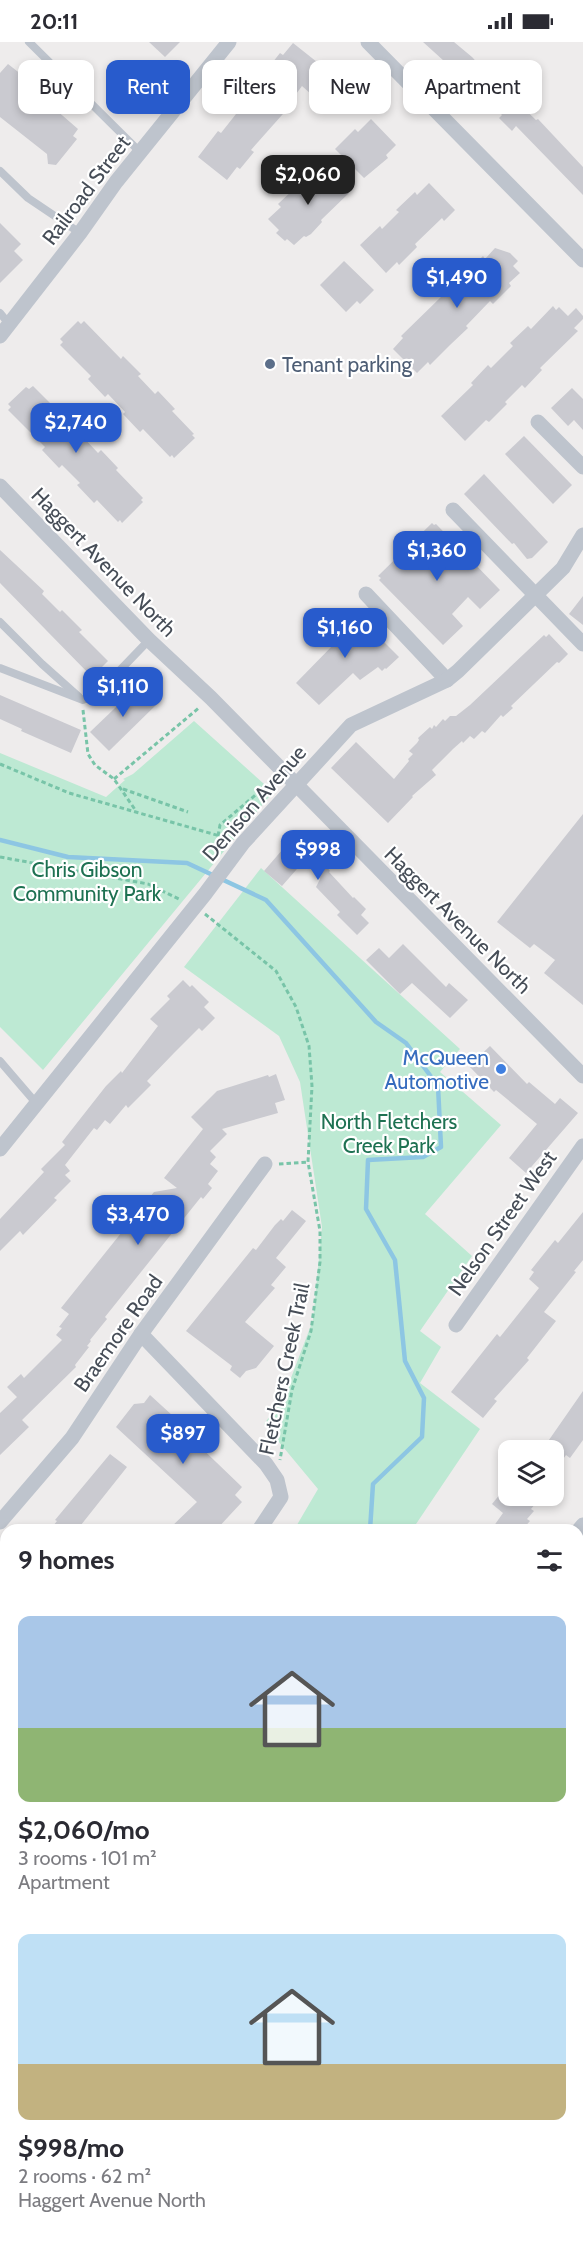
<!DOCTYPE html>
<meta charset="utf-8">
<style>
:root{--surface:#fff;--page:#f7f7f7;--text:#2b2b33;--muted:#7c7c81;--accent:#285bcc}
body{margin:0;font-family:Cabin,sans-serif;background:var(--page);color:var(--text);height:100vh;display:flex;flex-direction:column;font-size:22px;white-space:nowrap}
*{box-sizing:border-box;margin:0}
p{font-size:20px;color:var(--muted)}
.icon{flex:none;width:33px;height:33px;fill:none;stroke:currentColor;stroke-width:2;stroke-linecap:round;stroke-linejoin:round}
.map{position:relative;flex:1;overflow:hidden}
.panel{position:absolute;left:0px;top:1482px;width:584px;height:722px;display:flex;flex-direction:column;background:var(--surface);border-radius:18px 18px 0 0;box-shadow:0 3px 9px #0003}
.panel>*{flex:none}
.top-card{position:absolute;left:18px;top:18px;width:548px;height:54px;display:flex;gap:12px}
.tools{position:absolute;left:498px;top:1398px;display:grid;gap:12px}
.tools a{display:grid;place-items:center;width:66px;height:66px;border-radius:12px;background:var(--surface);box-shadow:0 3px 9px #0003;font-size:30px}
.price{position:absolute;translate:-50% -51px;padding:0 14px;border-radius:12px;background:var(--accent);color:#fff;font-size:20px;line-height:39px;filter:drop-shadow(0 2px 3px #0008)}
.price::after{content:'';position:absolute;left:50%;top:36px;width:18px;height:14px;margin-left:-9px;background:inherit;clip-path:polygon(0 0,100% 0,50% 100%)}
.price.active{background:#222;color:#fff}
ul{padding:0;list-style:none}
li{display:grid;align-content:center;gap:12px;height:318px;padding:0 18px}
li span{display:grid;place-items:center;height:186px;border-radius:12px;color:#555}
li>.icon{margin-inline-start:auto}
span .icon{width:108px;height:108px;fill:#fffc;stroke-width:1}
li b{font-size:26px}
h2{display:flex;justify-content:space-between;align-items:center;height:72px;padding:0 18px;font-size:26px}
.chip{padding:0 21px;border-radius:12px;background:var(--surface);box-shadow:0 3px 9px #0003;font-size:21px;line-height:54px}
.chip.active{background:var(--accent);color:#fff}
.status{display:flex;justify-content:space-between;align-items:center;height:42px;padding:0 30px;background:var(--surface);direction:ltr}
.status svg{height:16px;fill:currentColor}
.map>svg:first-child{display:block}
.commercial{fill:#f9f6e5}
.green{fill:#bde9d3}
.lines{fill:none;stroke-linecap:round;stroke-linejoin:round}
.stream{stroke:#8dc6e3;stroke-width:4.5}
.building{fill:#cacad0}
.path{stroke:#78c4a8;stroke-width:3;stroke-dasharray:4.5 3;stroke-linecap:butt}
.service{stroke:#bec4cd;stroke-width:8}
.minor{stroke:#bec4cd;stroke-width:15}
.secondary{stroke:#c0c7d3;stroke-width:22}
.service-dot{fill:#5c6f8a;stroke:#fff;stroke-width:2}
.shop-dot{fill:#3f7fe0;stroke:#fff;stroke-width:2}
.labels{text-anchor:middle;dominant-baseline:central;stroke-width:4.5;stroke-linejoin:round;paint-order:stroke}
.street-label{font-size:21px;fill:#464d57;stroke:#fff}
.service-label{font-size:21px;fill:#4e5e75;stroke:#fff;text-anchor:start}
.park-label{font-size:21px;fill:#1e7152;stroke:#fff}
.shop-label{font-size:21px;fill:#366cbe;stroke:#fff;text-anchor:end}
</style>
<div class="status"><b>20:11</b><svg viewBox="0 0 49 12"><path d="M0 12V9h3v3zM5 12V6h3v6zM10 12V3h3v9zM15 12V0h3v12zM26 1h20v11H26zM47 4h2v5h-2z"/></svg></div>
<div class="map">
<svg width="583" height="2203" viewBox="0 0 583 2203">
<rect width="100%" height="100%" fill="#eeecec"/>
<g class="commercial">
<path d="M6,1986V2198H225L230,2203H0V1991Z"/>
<path d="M578,2107L583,2112V2203H336L339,2198H578Z"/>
</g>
<g class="green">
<path d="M194,679L273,750L43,1028L0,985V711L106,755L125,738L123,737L133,732Z"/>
<path d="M261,826L460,1007L440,1030L501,1083L425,1172L472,1214L420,1289L441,1305L420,1341L480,1387L412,1488H294L318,1447L264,1382L283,1357L313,1278L322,1185L300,1040L279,994L184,925Z"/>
<path d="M583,1861V2102L578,2098V1868Z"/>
</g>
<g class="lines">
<g class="stream">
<path d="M0,798L68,815L187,821L266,858L376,980L406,1001L438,1044L441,1105L423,1115L368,1118L366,1167L395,1218L405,1319L424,1356L422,1395L373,1442L370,1488"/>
<path d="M578,2037L583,2039"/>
</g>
</g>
<g class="building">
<path d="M149,0H180L165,15Z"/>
<path d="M423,0H454L472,15L508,54L510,53L536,78L538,77L583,125V153L516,84L512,89L499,76L502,73L456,27L455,29Z"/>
<path d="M293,1L322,24L316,32L324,39L312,53L302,44L288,63L290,64L251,108L254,110L240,127L237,125L227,138L198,115L218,89L221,91L236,72L233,70L249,50L252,52L267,32L265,30L280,11L283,13Z"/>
<path d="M8,22L59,62L55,67L78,87L73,94L77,97L56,123L48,122L47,112L0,75V31Z"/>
<path d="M371,77L396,103L386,113L388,116L364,136L335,107L355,87L358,90Z"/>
<path d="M323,124L349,151L321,178L322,180L311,192L306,195L304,194L294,203L287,197L285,199L276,191L279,188L268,177L281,165L278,162L295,146L297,149Z"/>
<path d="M429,141L455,168L444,179L442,176L415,202L417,205L399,223L397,220L386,231L360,203L380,184L382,187L399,170L396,168L415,150L417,153Z"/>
<path d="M0,181L21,202L14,209L23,218L0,241Z"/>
<path d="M495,206L510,211L518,219L513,224L520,231L509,241L511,244L493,262L490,259L466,284L468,286L450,303L430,323L428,320L417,331L393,307L403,296L401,294L483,214L485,217Z"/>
<path d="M344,219L374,248L360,262L357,259L346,270L320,243Z"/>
<path d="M553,264L556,268L559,265L568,274L576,266L583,274V277L574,286L578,289L540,326L542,328L525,346L522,343L505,360L507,362L489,380L486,378L465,399L441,374L473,343L471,341L488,323L491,326L513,304L510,301L528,284L531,287Z"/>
<path d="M78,279L81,282L84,279L121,317L123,314L141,332L138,334L155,352L158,349L175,367L172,369L194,392L192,393L195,396L174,416L172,413L170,415L143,387L140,390L123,372L125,370L108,352L105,355L88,337L91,334L60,303L63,300L60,297Z"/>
<path d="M33,344L64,375L66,373L83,391L81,393L98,411L101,408L118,426L116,428L143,456L141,458L143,460L122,481L120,478L118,480L97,458L94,461L77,443L80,441L62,423L59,426L42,408L45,405L8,368L11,365L8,362L26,345L29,347Z"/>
<path d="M572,346L583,357V388L574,378L568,384L551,366Z"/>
<path d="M524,394L572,443L553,462L505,412Z"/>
<path d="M484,432L548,500L532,516L527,517L514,501L512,502L464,452Z"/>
<path d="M432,481L434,483L436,482L500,548L480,567L468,555L452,572L463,584L443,603L379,538L381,536L378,534Z"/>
<path d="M0,508L44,549L42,552L60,570L62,568L82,588L79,590L108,619L92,635L0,541Z"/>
<path d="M583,554V583L569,572Z"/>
<path d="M344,567L347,570L348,569L360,581L361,584L356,589L375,605L382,598L399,615L386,627L385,626L382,629L378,625L360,638L353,631L319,663L296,641L336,600L324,587Z"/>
<path d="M549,592L568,612L559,621L557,620L511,664L513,666L503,675L501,673L485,691L482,689L474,697L470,694L463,701L462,699L453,707L432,728L436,733L412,754L413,755L388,781L331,726L356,700L394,737L409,719L408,717L413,712L409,709L417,701L419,698L418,696L430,685L432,687L434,683L436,685L443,677L445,679L450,674H456L470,663L544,593L546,595Z"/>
<path d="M138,644L157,662L109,709L90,690Z"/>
<path d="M0,653L81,688L71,711L21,689L22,687L0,677Z"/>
<path d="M583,772V963L544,931L555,918L534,902L530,906L497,880Z"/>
<path d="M295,793L313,808L330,829L329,830L353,856L354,855L366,867L361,873L369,881L357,893L337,873L340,870L316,845L320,837L304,819L282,844L264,829Z"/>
<path d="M403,902L446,945L449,941L468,958L450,976L412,941L400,952L366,918L379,906L389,916Z"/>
<path d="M183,938L190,945L192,943L209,960L204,965L215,976L202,989L199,986L174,1011L147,1039L151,1043L128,1066L126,1063L110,1082L105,1078L97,1088L94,1086L65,1123L70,1129L65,1133L71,1139L54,1156L57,1158L23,1193L20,1189L0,1209V1177L44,1130L41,1127L65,1103L62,1100L106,1044L121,1029L122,1031L158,984L150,977L170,957L167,954Z"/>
<path d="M490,1004L527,1042L529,1040L555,1062L560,1056L578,1071L526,1131L509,1116L537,1082L496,1048L494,1050L469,1024Z"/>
<path d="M276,1032L285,1058L275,1061L278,1071L222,1087L227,1092L210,1109L216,1115L210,1122L218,1129L208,1142L212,1146L203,1157L201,1155L105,1275L107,1277L90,1298L91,1299L87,1304L89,1305L75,1323L76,1325L22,1378L29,1385L0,1413V1371L17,1355L7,1345L21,1332L24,1336L62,1298L56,1293L62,1286L59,1285L69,1272L61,1266L154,1150L177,1146L164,1136L203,1087L191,1075L217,1049L268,1033L269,1035Z"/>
<path d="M292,1168L306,1179L276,1216L286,1225L271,1243L275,1246L245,1280L274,1304L256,1326L246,1329L240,1336L230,1328L232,1324L186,1289L253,1206L256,1208L275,1183L281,1177L283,1179Z"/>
<path d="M583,1170V1218L574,1229L576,1230L544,1270L556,1279L527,1316L529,1318L494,1357L497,1359L483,1376L451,1350L497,1292L500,1295L539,1246L529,1237L534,1230L531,1228L555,1198L558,1201Z"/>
<path d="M583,1349V1398L570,1416L566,1413L554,1430V1408H542Z"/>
<path d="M150,1353L173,1374V1377L191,1393L190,1395L242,1445L235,1453L242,1460L216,1488H168L197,1460L116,1385L134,1362L144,1361Z"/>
<path d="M110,1412L127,1425L100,1459L77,1488H50L57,1479L55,1478Z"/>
<path d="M505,1446L508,1449V1454H542L531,1467L534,1469L527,1477L530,1479L522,1488H491L503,1471L492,1462Z"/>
</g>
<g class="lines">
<g class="path">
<path d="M83,668L88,712L95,723L114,737L136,769"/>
<path d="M0,722L69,751L227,796"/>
<path d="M114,737L200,665"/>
<path d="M123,747L188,770"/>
<path d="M218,794L220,783L272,739"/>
<path d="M0,815L148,842L181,858"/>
<path d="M205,872L276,929L296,965L309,1004L312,1044L308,1120L320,1189V1220L311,1289L292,1348L280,1418"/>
<path d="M279,1122L308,1120"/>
</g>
<g class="service">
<path d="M29,0L140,110"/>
<path d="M0,129L28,156L80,191"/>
<path d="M0,271L9,282"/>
<path d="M0,580L42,622L79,655"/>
<path d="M0,626L83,658L99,650L149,598"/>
<path d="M0,1019L36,1061"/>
</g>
<g class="minor">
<path d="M368,0L583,218"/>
<path d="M0,294L80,191L116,140L229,0"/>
<path d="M538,380L583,425"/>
<path d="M0,444L149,598L211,656L583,1034"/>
<path d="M453,468L583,602"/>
<path d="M366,552L447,638"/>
<path d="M0,1107L205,852L243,801L351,683L447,638L458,629L563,526L583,493"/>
<path d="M456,1283L583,1104"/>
<path d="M141,1292L266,1422L277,1438L281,1455L259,1488"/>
<path d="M0,1480L72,1396L141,1292L265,1122"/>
<path d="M578,1489L583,1483"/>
<path d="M578,1686L583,1696"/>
<path d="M0,1832L6,1824"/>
</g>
<g class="secondary">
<path d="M578,1832L583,1826"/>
<path d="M0,1915L6,1921"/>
<path d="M283,2198L289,2203"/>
</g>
</g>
<circle class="service-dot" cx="270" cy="322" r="6"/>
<circle class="shop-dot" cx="501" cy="1027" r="6"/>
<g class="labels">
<g class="street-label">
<text transform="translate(86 148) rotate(-53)">Railroad Street</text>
<text transform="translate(104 520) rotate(46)">Haggert Avenue North</text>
<text transform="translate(254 761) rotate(-49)">Denison Avenue</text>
<text transform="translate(458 878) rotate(45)">Haggert Avenue North</text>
<text transform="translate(502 1181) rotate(-55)">Nelson Street West</text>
<text transform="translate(118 1291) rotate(-55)">Braemore Road</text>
<text transform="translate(284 1327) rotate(-78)">Fletchers Creek Trail</text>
</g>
<g class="service-label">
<text x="282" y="322">Tenant parking</text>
</g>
<g class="park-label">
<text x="87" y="827">Chris Gibson<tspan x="87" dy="24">Community Park</tspan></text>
<text x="389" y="1079">North Fletchers<tspan x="389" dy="24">Creek Park</tspan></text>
</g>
<g class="shop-label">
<text x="489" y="1015">McQueen<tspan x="489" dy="24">Automotive</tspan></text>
</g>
</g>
</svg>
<div class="tools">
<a><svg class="icon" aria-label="layers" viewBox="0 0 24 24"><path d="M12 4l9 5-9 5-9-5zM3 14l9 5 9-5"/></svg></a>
</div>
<b class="price active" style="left:308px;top:164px">$2,060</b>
<b class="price" style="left:457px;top:267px">$1,490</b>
<b class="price" style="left:76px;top:412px">$2,740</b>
<b class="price" style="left:437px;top:540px">$1,360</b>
<b class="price" style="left:345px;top:617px">$1,160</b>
<b class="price" style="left:123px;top:676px">$1,110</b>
<b class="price" style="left:318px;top:839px">$998</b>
<b class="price" style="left:138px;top:1204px">$3,470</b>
<b class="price" style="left:183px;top:1423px">$897</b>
<div class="top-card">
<a class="chip">Buy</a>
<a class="chip active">Rent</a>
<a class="chip">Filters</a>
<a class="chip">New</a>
<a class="chip">Apartment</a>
</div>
<section class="panel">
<h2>9 homes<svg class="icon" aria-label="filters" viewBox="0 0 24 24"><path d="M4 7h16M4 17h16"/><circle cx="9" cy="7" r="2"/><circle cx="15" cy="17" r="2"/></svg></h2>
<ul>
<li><span style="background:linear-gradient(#a9c7e8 60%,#8fb573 0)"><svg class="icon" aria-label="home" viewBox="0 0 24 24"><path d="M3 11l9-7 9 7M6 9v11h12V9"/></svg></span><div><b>$2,060/mo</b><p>3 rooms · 101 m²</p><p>Apartment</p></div></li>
<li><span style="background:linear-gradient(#bfe0f5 70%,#c2b280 0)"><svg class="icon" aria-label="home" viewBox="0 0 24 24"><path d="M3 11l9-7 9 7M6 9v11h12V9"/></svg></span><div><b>$998/mo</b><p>2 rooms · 62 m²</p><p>Haggert Avenue North</p></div></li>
</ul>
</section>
</div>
